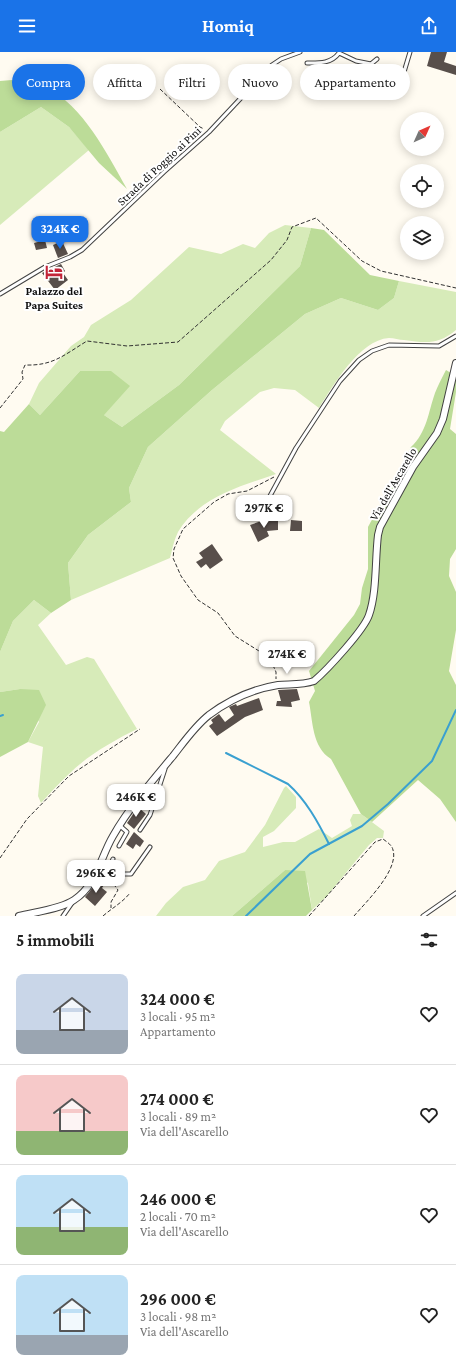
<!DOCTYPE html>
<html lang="it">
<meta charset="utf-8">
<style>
:root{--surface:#fff;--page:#f2f2f2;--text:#222;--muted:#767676;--line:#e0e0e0;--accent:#1a73e8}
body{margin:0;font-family:"Crimson Pro",serif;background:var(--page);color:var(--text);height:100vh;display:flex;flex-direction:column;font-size:15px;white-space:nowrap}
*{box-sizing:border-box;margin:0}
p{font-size:13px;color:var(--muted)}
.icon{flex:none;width:22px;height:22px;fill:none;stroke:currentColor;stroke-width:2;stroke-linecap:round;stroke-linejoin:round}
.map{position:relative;height:864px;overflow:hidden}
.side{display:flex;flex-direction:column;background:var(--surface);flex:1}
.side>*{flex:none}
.hud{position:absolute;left:12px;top:12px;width:432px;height:36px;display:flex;gap:8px}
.needle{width:26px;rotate:45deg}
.tools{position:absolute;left:400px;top:60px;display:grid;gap:8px}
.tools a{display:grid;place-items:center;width:44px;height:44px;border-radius:50%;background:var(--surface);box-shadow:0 2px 10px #0003;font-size:20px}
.price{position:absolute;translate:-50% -34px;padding:0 9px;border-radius:8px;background:#fff;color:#222;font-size:13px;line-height:26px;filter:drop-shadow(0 1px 2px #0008)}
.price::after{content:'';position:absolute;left:50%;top:24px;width:12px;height:9px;margin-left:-6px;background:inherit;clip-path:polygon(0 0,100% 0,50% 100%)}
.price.current{background:var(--accent);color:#fff}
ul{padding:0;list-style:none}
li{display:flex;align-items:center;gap:12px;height:100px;padding:0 16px}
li+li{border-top:1px solid var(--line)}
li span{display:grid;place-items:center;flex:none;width:112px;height:80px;border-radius:8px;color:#555}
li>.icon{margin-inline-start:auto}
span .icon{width:48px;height:48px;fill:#fffc;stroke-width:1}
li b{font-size:17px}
h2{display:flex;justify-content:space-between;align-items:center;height:48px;padding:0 16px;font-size:17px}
.pill{padding:0 14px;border-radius:18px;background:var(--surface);box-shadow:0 2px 10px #0003;font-size:14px;line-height:36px}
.pill.current{background:var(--accent);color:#fff}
header{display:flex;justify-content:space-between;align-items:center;height:52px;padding:0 16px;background:var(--accent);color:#fff;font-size:18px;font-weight:700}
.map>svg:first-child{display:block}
.green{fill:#d7ebb9}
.forest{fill:#bcdc98}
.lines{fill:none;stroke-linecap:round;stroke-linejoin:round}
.stream{stroke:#3aa0d0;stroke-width:2}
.building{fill:#584f4b}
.lane-casing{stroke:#424242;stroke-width:5}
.street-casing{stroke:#424242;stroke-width:8}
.path{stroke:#313131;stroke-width:1;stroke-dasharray:4 2;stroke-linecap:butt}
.lane{stroke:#fff;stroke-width:3}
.street{stroke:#fff;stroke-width:6}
.labels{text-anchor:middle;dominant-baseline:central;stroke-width:4;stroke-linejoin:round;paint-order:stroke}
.street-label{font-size:12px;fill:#0f0f0f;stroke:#fff}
.poi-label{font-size:12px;font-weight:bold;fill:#0f0f0f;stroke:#fff}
</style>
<header><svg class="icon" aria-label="menu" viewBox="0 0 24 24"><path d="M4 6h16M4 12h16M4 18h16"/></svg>Homiq<svg class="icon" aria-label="share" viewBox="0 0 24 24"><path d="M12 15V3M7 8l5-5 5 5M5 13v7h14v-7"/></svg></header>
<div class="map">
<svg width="456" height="864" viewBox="0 0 456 864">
<rect width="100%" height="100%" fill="#fffbf1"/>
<g class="green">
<path d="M41,55L69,75L89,98L0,173V80Z"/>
<path d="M285,173L311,176L300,214L179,333L122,375L104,363L80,319L40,363L29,352L39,331L71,294L84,285L91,273L131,248L189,195L221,202L243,192L255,196L269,181Z"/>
<path d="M399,229L456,240V278C438,293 426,291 404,288C399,288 394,286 389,286C359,288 333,334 319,356L295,338L274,336L260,340L225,369L220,378L276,422C241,434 199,445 178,480C174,488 172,498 170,506L71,548L68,511L88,483L131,450L129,436L148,395L212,338L305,262L341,246L378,258L394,246Z"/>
<path d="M34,548L51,561L38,573L66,613L87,605L94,607L137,677C113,689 88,703 69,722C59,731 50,741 41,751L38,744L43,695L28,690L39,670L20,637L0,640V600L13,569Z"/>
<path d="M286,734L296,745V756L274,779L263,785V795L283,790H295L319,777L332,786L352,774L350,768L353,762H361L384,779L383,786H377L369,793L326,845L312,858L308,831L285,818L232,864H156L166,851L183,835L205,828L219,809L245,800L265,773L284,736Z"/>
</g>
<g class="forest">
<path d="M24,27C31,29 39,31 45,34C84,55 106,100 127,137L99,111L69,75L41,55L0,80V29Z"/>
<path d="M311,176L324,178L370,223L399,229L394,246L378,258L341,246L305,262L212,338L148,395L129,436L131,450L88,483L68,511L71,548L51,561L34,548L13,569L0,600V379L4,380L29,352L40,363L80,319H111L130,334L104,363L122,375L179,333L300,214Z"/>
<path d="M446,318L456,324V340L450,377L456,382V497L450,507L449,524L456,540V578L449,619L456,633V770L440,747L418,728L372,770L361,762L331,707C312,695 313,670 309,650L315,639L309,619L354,563L360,552L362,536L368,517V475L411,395C427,380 428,361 435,341C438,333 442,326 446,318Z"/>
<path d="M20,637L39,638L46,653L28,690L0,705V640Z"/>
<path d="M285,818L305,819L312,858L306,864H232Z"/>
</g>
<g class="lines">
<g class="stream">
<path d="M0,664L3,663"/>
<path d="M226,701L288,732C306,748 318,770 329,792"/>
<path d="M246,864L310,802L362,774L388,752L432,709L456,658"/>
</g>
</g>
<g class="building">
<path d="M431,0H447L444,10L456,14V23L427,14Z"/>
<path d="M45,188L47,196L36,198L34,191Z"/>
<path d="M62,189L68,202L58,206L53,193Z"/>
<path d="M61,212L65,219L63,221L68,228L55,238L42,221Z"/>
<path d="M270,466L271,469L278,468V478L267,479L269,484L258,490L250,473Z"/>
<path d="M291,468L302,469V479H290Z"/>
<path d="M212,492L223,508L210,517L206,512L201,516L196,510L203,506L199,501Z"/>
<path d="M297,637L300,648L291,650L292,655L276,654L277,649H281L278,638Z"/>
<path d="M259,646L263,658L245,665L217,684L209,674L213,671L211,668L219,662L225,670L234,663L229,655L236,652L237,654Z"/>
<path d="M138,755L146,762L134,777L127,771Z"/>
<path d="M134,780L144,789L140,795L136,792L133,797L126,792Z"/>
<path d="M97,830L104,833L102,836L107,840L95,854L85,845Z"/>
</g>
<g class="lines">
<g class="lane-casing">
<g id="lane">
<path d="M307,11C318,11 331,12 339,1L356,9L371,12L377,7"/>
<path d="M404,20L410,0"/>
<path d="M0,242L45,215L70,205L82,198L164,120L209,80L272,13L281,7L300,0"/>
<path d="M258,466L296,396L340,329L359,308L372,299L389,293L439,294L456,284"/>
<path d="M140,778L150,763L165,717"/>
<path d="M119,794L127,780L119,773"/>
<path d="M96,822H131L150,795"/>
<path d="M106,822L113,807"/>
<path d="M63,864L72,851"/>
<path d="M423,864L456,841"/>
</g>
</g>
<g class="street-casing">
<path id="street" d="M19,864C35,860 61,857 74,848C97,833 100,806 113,784C129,756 152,729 173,704C184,690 195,674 209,663C229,648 253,637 278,633C290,632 303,633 314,629C327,618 364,578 369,563C377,540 375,508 378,483L380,475L413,415L437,381L443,367L456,311"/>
</g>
<g class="path">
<path d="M160,37L200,75L204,77"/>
<path d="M0,356L23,327L22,320L25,313C53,314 64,303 87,289L127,294L178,290L271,208L287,188L292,175L316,166L362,209L381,219L456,236"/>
<path d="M274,425L247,439L228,442L214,450L183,477L174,497L173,506L181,524L198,548L218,561L235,584L267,604L272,611L276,620V627"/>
<path d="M0,806L27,767L69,724L140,677"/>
<path d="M103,827L112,830L118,838L111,850V856"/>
<path d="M103,864C112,856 122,851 130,841"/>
<path d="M309,864L375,790L383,787C387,790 392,793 393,798C399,818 366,850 354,864"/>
</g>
<use href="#lane" class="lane"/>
<use href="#street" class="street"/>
</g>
<defs>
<g id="hotel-bare" transform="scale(1.38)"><path d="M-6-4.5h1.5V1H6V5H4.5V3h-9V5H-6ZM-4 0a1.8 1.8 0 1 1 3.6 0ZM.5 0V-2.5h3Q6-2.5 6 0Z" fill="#c22337" stroke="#fff" stroke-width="2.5" paint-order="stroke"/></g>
</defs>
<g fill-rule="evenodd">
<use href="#hotel-bare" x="54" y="220"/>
</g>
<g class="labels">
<g class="street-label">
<text transform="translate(159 114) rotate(-43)">Strada di Poggio ai Pini</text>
<text transform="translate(393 432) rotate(-60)">Via dell'Ascarello</text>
</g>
<g class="poi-label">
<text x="54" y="239">Palazzo del<tspan x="54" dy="14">Papa Suites</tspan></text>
</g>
</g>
</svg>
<div class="tools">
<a><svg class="needle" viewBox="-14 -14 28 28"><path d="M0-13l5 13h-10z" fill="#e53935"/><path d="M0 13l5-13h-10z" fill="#767676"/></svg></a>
<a><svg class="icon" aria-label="locate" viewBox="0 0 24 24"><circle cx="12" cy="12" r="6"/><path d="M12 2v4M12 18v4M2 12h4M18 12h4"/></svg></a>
<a><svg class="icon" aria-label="layers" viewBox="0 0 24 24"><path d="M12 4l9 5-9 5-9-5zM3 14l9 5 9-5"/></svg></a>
</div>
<b class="price current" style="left:60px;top:198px">324K €</b>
<b class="price" style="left:264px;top:477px">297K €</b>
<b class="price" style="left:287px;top:623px">274K €</b>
<b class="price" style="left:136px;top:766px">246K €</b>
<b class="price" style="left:96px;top:842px">296K €</b>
<div class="hud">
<a class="pill current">Compra</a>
<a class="pill">Affitta</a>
<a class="pill">Filtri</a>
<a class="pill">Nuovo</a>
<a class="pill">Appartamento</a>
</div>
</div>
<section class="side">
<h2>5 immobili<svg class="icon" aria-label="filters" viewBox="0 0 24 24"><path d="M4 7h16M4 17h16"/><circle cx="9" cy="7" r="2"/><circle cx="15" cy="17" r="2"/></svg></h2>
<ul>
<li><span style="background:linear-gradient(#c9d6e8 70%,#9aa5b1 0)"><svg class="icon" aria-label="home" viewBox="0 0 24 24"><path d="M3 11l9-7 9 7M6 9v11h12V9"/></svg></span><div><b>324 000 €</b><p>3 locali · 95 m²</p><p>Appartamento</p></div><svg class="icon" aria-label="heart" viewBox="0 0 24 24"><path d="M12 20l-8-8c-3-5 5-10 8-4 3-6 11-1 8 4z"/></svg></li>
<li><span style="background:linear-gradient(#f6c9c9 70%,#8fb573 0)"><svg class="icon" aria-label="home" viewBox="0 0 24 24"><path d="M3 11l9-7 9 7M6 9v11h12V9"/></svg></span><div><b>274 000 €</b><p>3 locali · 89 m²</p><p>Via dell'Ascarello</p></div><svg class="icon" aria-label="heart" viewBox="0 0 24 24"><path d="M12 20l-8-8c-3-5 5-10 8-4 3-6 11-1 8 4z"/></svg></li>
<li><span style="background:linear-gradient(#bfe0f5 65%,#8fb573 0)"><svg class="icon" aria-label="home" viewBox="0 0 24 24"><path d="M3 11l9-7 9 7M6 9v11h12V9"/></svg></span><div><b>246 000 €</b><p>2 locali · 70 m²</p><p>Via dell'Ascarello</p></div><svg class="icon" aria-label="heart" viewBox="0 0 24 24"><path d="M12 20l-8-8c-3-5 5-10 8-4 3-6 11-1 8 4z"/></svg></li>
<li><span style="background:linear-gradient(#bfe0f5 75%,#9aa5b1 0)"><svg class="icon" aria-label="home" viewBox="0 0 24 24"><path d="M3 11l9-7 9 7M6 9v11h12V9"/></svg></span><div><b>296 000 €</b><p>3 locali · 98 m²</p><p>Via dell'Ascarello</p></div><svg class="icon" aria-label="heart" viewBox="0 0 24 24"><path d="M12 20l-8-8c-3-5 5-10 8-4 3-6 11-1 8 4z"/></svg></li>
</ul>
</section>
